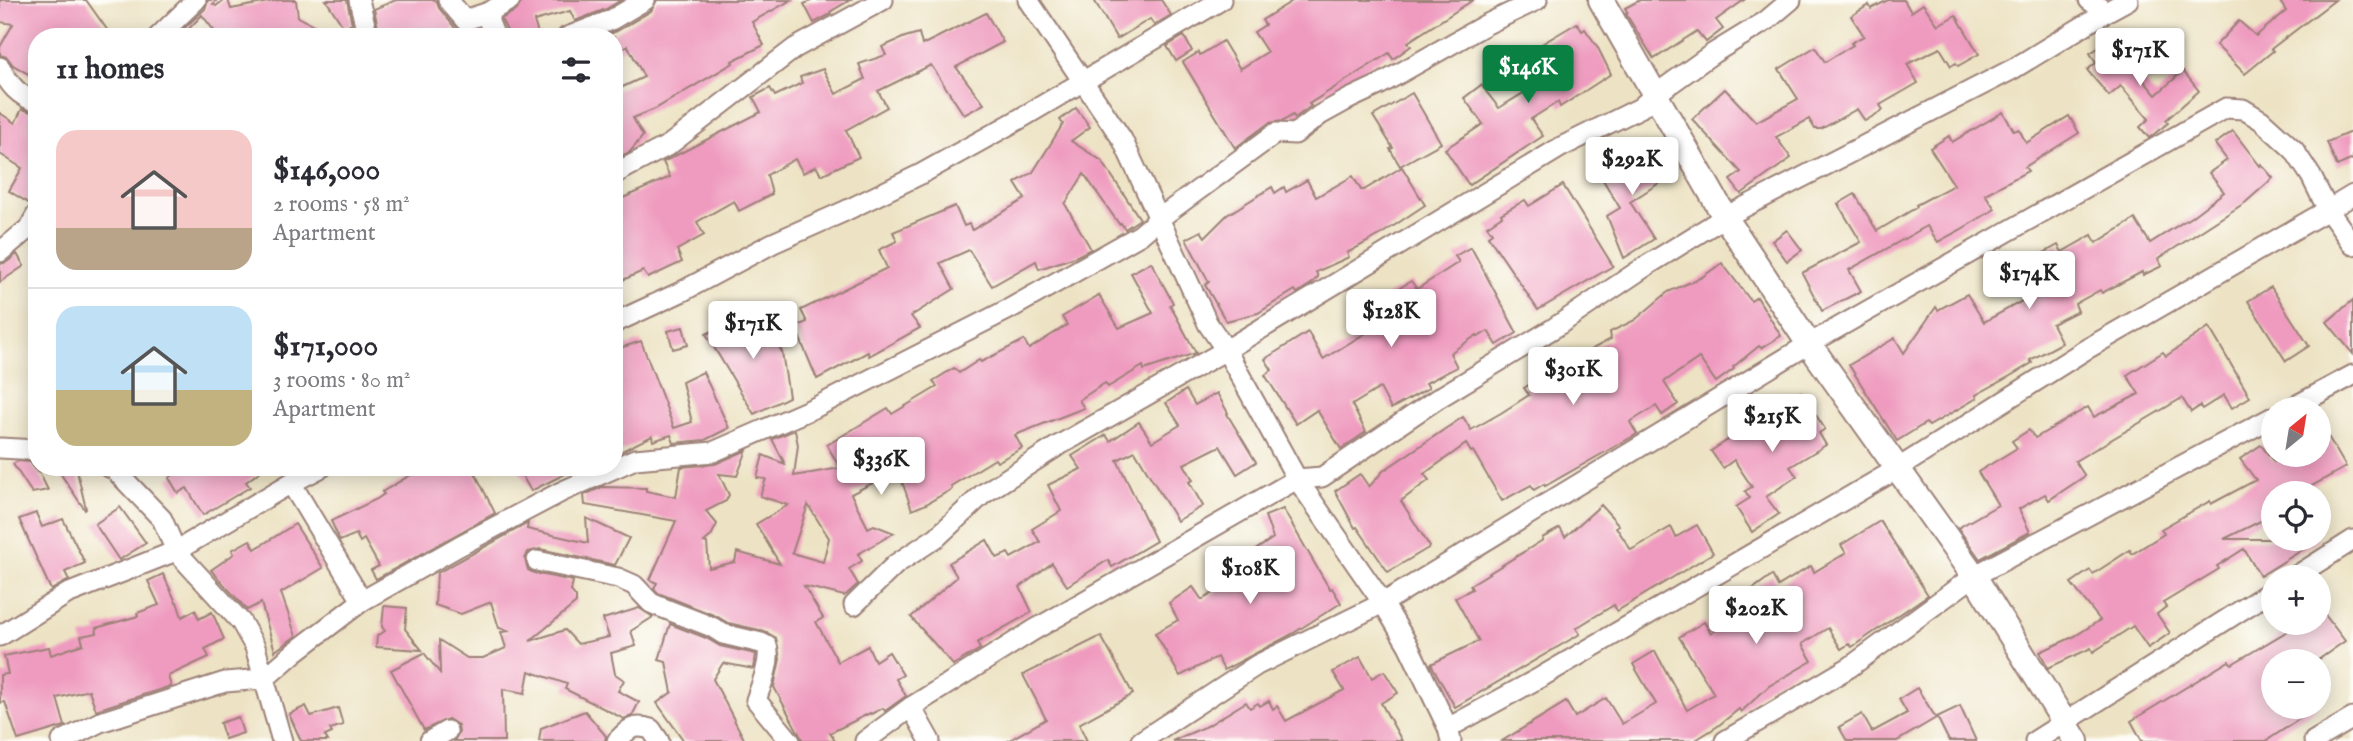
<!DOCTYPE html>
<meta charset="utf-8">
<style>
:root{--surface:#fff;--page:#f7f7f7;--text:#2b2b33;--muted:#7c7c81;--line:#e1e1e2;--accent:#0b8043}
body{margin:0;font-family:"IM FELL English",serif;background:var(--page);color:var(--text);height:100vh;display:flex;flex-direction:column;font-size:26px;white-space:nowrap}
*{box-sizing:border-box;margin:0}
p{font-size:23px;color:var(--muted)}
.icon{flex:none;width:38px;height:38px;fill:none;stroke:currentColor;stroke-width:2;stroke-linecap:round;stroke-linejoin:round}
.map{position:relative;flex:1;overflow:hidden}
.details{position:absolute;left:28px;top:28px;width:595px;height:448px;display:flex;flex-direction:column;background:var(--surface);border-radius:28px;box-shadow:0 4px 18px #0003}
.details>*{flex:none}
.needle{width:46px;rotate:30deg}
.buttons{position:absolute;left:2261px;top:397px;display:grid;gap:14px}
.buttons a{display:grid;place-items:center;width:70px;height:70px;border-radius:50%;background:var(--surface);box-shadow:0 4px 18px #0003;font-size:35px}
.price{position:absolute;translate:-50% -60px;padding:0 16px;border-radius:7px;background:#fff;color:#222;font-size:23px;line-height:46px;filter:drop-shadow(0 2px 4px #0008)}
.price::after{content:'';position:absolute;left:50%;top:42px;width:21px;height:16px;margin-left:-10px;background:inherit;clip-path:polygon(0 0,100% 0,50% 100%)}
.price.current{background:var(--accent);color:#fff}
ul{padding:0;list-style:none}
li{display:flex;align-items:center;gap:21px;height:175px;padding:0 28px}
li+li{border-top:2px solid var(--line)}
li span{display:grid;place-items:center;flex:none;width:196px;height:140px;border-radius:21px;color:#555}
li>.icon{margin-inline-start:auto}
span .icon{width:84px;height:84px;fill:#fffc;stroke-width:1}
li b{font-size:30px}
h2{display:flex;justify-content:space-between;align-items:center;height:84px;padding:0 28px;font-size:30px}
.map>svg:first-child{display:block}
.building{fill:#ef9bbf;fill-rule:evenodd}
.lines{fill:none;stroke-linecap:round;stroke-linejoin:round}
.minor-casing{stroke:#9c8178;stroke-width:23}
.tertiary-casing{stroke:#9c8178;stroke-width:28}
.minor{stroke:#fff;stroke-width:19}
.tertiary{stroke:#fff;stroke-width:24}
</style>
<div class="map">
<svg width="2353" height="741" viewBox="0 0 2353 741">
<rect width="100%" height="100%" fill="#fdfcf7"/>
<filter id="ink" filterUnits="userSpaceOnUse"><feTurbulence type="fractalNoise" baseFrequency=".0143" numOctaves="2"/><feDisplacementMap in="SourceGraphic" scale="14" xChannelSelector="R" yChannelSelector="G"/><feConvolveMatrix kernelMatrix="1 2 1 2 8 2 1 2 1" color-interpolation-filters="sRGB"/></filter>
<filter id="wash" filterUnits="userSpaceOnUse"><feTurbulence type="fractalNoise" baseFrequency=".00686" numOctaves="4" result="noise"/><feDisplacementMap in="SourceGraphic" scale="28" xChannelSelector="R" yChannelSelector="G"/><feGaussianBlur stdDeviation="1.57" result="paint"/><feColorMatrix in="noise" values="0 0 0 0 0 0 0 0 0 0 0 0 0 0 0 0 0 1.4 0 .05"/><feComposite in="paint" operator="in"/></filter>
<g filter="url(#wash)">
<rect width="100%" height="100%" fill="#ede3c4"/>
<g id="blocks">
<g class="building">
<path d="M0,0H86L108,31L100,37H37V79L13,65L7,57L0,55V47L13,24L0,22Z"/>
<path d="M208,0H217L213,4L216,6L224,0H228L231,9L279,0H296L298,17L336,37H219L202,15L181,37L178,34L205,9Z"/>
<path d="M326,0H347L352,24L344,28Z"/>
<path d="M396,0H436L439,8L455,28L444,37H380L374,9Z"/>
<path d="M522,0H621L606,9L575,21L570,11L534,21L539,37H510L501,19L517,10Z"/>
<path d="M657,0H791L752,22L764,45L732,61L733,63L655,109L633,118L643,136L630,152L621,156L614,150V91L644,77L628,46L614,54V37H602L617,31L651,11Z"/>
<path d="M813,0H850L830,12L831,14L814,23L804,4Z"/>
<path d="M1094,0H1161L1171,15L1154,25L1150,19L1117,39Z"/>
<path d="M1294,0H1473L1408,42L1411,46L1393,59L1389,53L1309,104L1311,106L1295,118L1293,115L1283,121L1269,123L1235,148L1183,62L1199,52L1200,55L1223,41L1240,69L1267,52L1254,32L1265,25L1262,20Z"/>
<path d="M1640,0H1744L1716,20L1723,29L1706,42L1697,31L1654,59L1626,14L1628,13L1625,8Z"/>
<path d="M1888,0H1904L1911,12L1923,4L1938,25L1956,15L1979,54L1958,66L1956,63L1951,66L1940,48L1907,64L1918,83L1880,105L1883,110L1865,121L1857,109L1821,129H1815L1809,119L1776,137L1791,158L1741,194L1730,180L1741,172L1692,119L1725,89L1756,122L1798,99L1779,69L1815,47L1825,62L1853,45L1851,43L1864,36L1851,16L1869,5L1871,9Z"/>
<path d="M2279,0H2335L2271,49L2273,51L2245,74L2216,45L2239,21L2256,36L2286,11Z"/>
<path d="M986,13L1003,42L956,67L984,104L964,115L931,65L878,91L887,107L846,130L859,157L821,175L816,166L803,173L795,159L767,175L772,194L739,211L734,201L697,222L704,235L677,250L682,262L648,278L643,271L614,284V202L670,177L663,162L761,112L753,97L770,88L775,96L802,83L800,77L823,69L836,94L865,79L859,64L886,55L882,47L905,37L919,33L922,45Z"/>
<path d="M1577,23L1582,31L1585,29L1597,46L1611,74L1560,107L1558,102L1531,119L1543,136L1469,185L1445,149L1483,124L1464,98L1481,85L1499,108L1556,73L1542,52L1544,51L1540,45Z"/>
<path d="M1184,36L1192,51L1176,61L1167,46Z"/>
<path d="M2110,41L2156,95L2183,71L2199,91L2166,120L2168,123L2149,138L2140,127L2149,119L2121,86L2109,96L2087,70L2096,63L2090,53Z"/>
<path d="M1412,93L1441,143L1400,166L1390,149L1393,148L1373,116Z"/>
<path d="M1076,108L1090,127L1071,141L1102,161L1140,219L1125,229L1121,223L1119,224L1084,174L1065,204L1091,249L1075,257L1039,269L1036,261L992,286L969,250L940,263L954,289L911,316L920,328L869,356L868,352L817,379L795,327L807,322L801,310L887,268L879,250L897,241L893,232L955,206L964,226L969,224L972,230L1025,199L1015,183L1033,172L1063,124L1060,120Z"/>
<path d="M22,109L37,114V202L30,204L9,191L22,168L0,154V113L15,123Z"/>
<path d="M2003,112L2014,131L2019,129L2026,143L2069,116L2079,133L2025,167L2028,171L1985,194L1995,209L1960,230L1938,242L1927,226L1849,270L1861,291L1822,311L1802,273L1861,242L1838,204L1855,194L1877,231L1917,207L1916,205L1954,185L1930,148L1949,136L1952,142Z"/>
<path d="M2233,131L2260,166L2261,164L2273,178L2246,202L2158,259L2162,266L2143,275L2142,272L2102,293L2100,290L2075,304L2078,311L2052,324L2062,343L2030,360L2032,363L2012,375L1976,395L1977,398L1929,426L1926,423L1897,441L1849,365L1895,338L1904,353L1936,307L1938,310L1967,294L1984,322L2024,300L2008,273L2058,245L2062,252L2092,235L2096,243L2135,219L2150,243L2191,217L2224,192L2209,173L2227,160L2215,144Z"/>
<path d="M2353,131V159L2337,166L2327,142Z"/>
<path d="M1657,152L1673,174L1630,202L1654,239L1624,258L1607,216L1620,208L1597,170L1622,153L1631,167Z"/>
<path d="M1402,167L1425,205L1380,235L1347,253L1349,257L1316,272L1318,277L1311,284L1297,293L1295,290L1258,313L1226,321L1205,285L1209,282L1186,239L1201,231L1205,237L1227,215L1272,187L1275,193L1284,187L1286,192L1307,180L1316,197L1353,176L1361,190H1364Z"/>
<path d="M1563,185L1613,266L1538,310L1488,236L1492,233L1487,226L1502,216L1501,214L1525,200L1529,206Z"/>
<path d="M1787,230L1802,250L1787,261L1772,241Z"/>
<path d="M1471,247L1517,333L1497,345L1488,331L1478,337L1477,335L1450,353L1457,367L1426,383L1429,388L1391,409L1380,388L1352,405L1366,432L1341,449L1317,410L1296,424L1265,375L1272,370L1265,359L1308,332L1323,359L1369,331L1359,313L1411,281L1417,289L1459,262L1455,256Z"/>
<path d="M17,254L24,266L0,282V264L7,262Z"/>
<path d="M1151,262L1173,303L1170,305L1196,353L1144,370L1143,366L1108,387L1105,383L1079,400L1084,408L1015,435L1022,448L997,462L995,459L951,486L952,489L926,504L912,510L898,470L851,494L868,528L874,525L894,533L858,554L862,561L849,569L858,584L847,594L844,596L804,586L823,618L816,622L838,662L868,646L875,661L889,652L903,675L896,679L906,696L885,711L883,708L871,714L870,713L830,733L835,741H803L774,687L780,659L776,638L764,631L728,623L716,616L658,593L654,588L657,583L650,580L676,521L585,505L584,495L602,487L646,488V491L676,497L681,467L715,464L747,450L737,476L719,474L729,495L726,501L706,511L717,524L711,536L704,542L707,543L709,568L735,562L737,552L780,564L756,524L788,505L760,496L766,479L757,478L763,455L785,464L772,439L795,430L798,445L794,476L840,468L827,445L888,408L892,414L937,387L933,381L954,368L959,373L979,360L981,362L1024,340L1029,349L1067,325L1062,317L1099,295L1119,328L1153,313L1131,273ZM808,505L829,538L823,562L792,553Z"/>
<path d="M1722,263L1751,301L1757,297L1781,336L1761,348L1759,346L1733,367L1734,369L1716,382L1699,358L1664,382L1678,404L1662,415L1656,406L1630,422L1637,434L1545,486L1544,484L1534,490L1531,485L1502,501L1473,451L1471,452L1466,444L1424,474L1429,480L1401,501L1430,547L1388,572L1357,527L1355,528L1335,491L1360,474L1369,487L1383,471L1463,417L1471,430L1501,413L1529,395L1524,388L1535,381L1533,379L1573,357L1574,359L1611,339L1610,332L1635,320L1668,292L1702,277Z"/>
<path d="M2271,287L2309,346L2286,361L2248,301Z"/>
<path d="M2353,300V354L2327,322Z"/>
<path d="M757,311L782,352L789,397L754,414L706,334Z"/>
<path d="M683,327L688,345L673,349L668,331Z"/>
<path d="M2209,327L2250,397L2232,408L2224,395L2202,409L2200,406L2191,412L2182,398L2075,461L2085,476L2049,500L2045,494L2019,509L2030,532L1980,559L1958,528L1998,505L1978,472L2017,448L2012,441L2029,430L2035,438L2088,407L2094,417L2139,394L2127,375L2163,352L2166,356Z"/>
<path d="M641,341L674,428L692,422L682,382L703,372L729,428L705,440L674,443L671,435L653,441L652,436L614,455V350Z"/>
<path d="M1186,390L1195,405L1217,393L1228,413L1227,414L1256,462L1237,474L1220,446L1184,464L1193,480L1189,482L1203,506L1177,521L1135,451L1117,460L1156,541L1112,567L1108,560L1067,586L1052,563L1020,587L1032,612L977,643L980,649L953,665L911,617L957,577L949,563L987,540L997,558L1008,553L1011,558L1040,542L1032,529L1061,511L1048,485L1081,469L1072,456L1106,435L1110,441L1139,422L1152,442L1180,425L1166,403Z"/>
<path d="M1801,392L1825,429L1819,433L1826,445L1790,467L1797,476L1766,497L1779,514L1752,532L1736,507L1750,498L1745,491L1752,487L1734,460L1723,468L1711,451Z"/>
<path d="M2319,421L2346,467L2308,488L2312,494H2273V515L2224,539H2320L2260,576L2244,549L2217,566L2219,569L2163,603L2166,607L2157,614L2170,633L2148,648L2133,626L2093,652L2091,648L2048,668L2040,652L2075,636L2100,620L2071,583L2090,570L2093,574L2130,550L2132,554L2164,534L2161,529L2210,501L2211,504L2256,480L2240,459L2261,445L2274,462L2288,455H2319Z"/>
<path d="M18,461L30,462L37,472H39L48,490L32,493L13,464Z"/>
<path d="M56,467H76L86,509L85,510Z"/>
<path d="M184,467H266L246,482L250,487L203,515L187,488L178,493L169,478Z"/>
<path d="M424,467H472L495,513L376,579L371,570L379,566L364,539L360,542L356,534L340,541L331,521L377,499L384,494L382,492Z"/>
<path d="M517,467H579L531,491Z"/>
<path d="M1601,505L1619,525L1616,527L1631,550L1671,527L1676,537L1697,525L1713,553L1617,611L1614,605L1576,628L1580,634L1455,707L1431,664L1479,641L1455,598L1472,589L1470,585L1543,540L1542,538L1553,532L1560,528L1565,537Z"/>
<path d="M120,507L146,543L119,560L95,524Z"/>
<path d="M1283,509L1326,583L1330,589L1332,588L1341,603L1292,634L1224,670L1217,657L1180,676L1155,633L1178,620L1169,603L1193,587L1202,600L1265,561L1257,549L1273,538L1265,516Z"/>
<path d="M36,513L42,527L63,519L85,563L65,572L69,580L51,590L19,519Z"/>
<path d="M586,518L629,538L615,565L540,549L528,552L525,559L528,570L534,573L573,581L571,591L576,597V603L530,641L565,630L578,644L609,637L603,619L639,608L653,617L631,631L636,646L611,653L615,674L624,680L618,691L639,702L632,716L624,719L565,689L567,684L529,671L525,693L503,689L504,741H454L459,732L458,725L448,719L424,730L391,670L424,653L440,673L439,640L467,658H483L506,648L501,632L510,631L499,628L491,602L461,614L435,605L437,573L528,523L527,529L588,543Z"/>
<path d="M1880,521L1928,595L1852,647L1849,644L1841,649L1828,628L1802,644L1812,661L1769,686L1741,712L1739,709L1718,726L1694,741H1502L1566,702L1575,717L1606,698L1622,724L1656,704L1633,664L1655,651L1687,710L1714,694L1679,637L1704,622L1711,633L1757,606L1746,594L1772,575L1778,586L1811,566L1814,572L1846,553L1841,545Z"/>
<path d="M295,524L323,568L281,593L296,636L275,651L261,603L247,610L211,570L234,554L232,550L250,540L255,549Z"/>
<path d="M163,574L176,602H177L182,617L195,610L199,619L212,612L224,639L205,649L209,657L168,676L171,686L96,710L89,690L57,698L65,726L18,740L5,702L0,703V675L8,674L4,656L49,647L51,655L83,644L81,636L97,633L96,628L138,616L137,613L159,605L148,581Z"/>
<path d="M384,606L407,608L405,629L422,650L376,647L377,636L385,631L382,627Z"/>
<path d="M2319,607L2345,641L2315,662H2273V707H2318L2266,741H2142L2131,721L2229,661L2232,664L2291,629L2287,623H2319Z"/>
<path d="M670,624L706,638L720,646L756,654L754,669L723,663L713,679L745,741H684L657,703L672,692L666,662L659,660Z"/>
<path d="M1101,636L1133,694L1079,724L1087,741H1008L1046,719L1023,675Z"/>
<path d="M1360,657L1372,678L1384,671L1398,693L1381,703L1402,741H1172L1207,726L1246,702L1250,708L1258,703L1260,706L1269,701L1273,709L1277,706L1286,721L1344,690L1333,672Z"/>
<path d="M1917,688L1936,718L1897,741H1847L1839,727L1862,714L1872,732L1907,713L1899,699Z"/>
<path d="M306,706L311,716L338,708L343,725L330,729L332,733L325,736L328,741H301L289,714Z"/>
<path d="M1960,706L1976,741H1949L1937,717Z"/>
<path d="M585,711L606,736L605,741H539L541,728Z"/>
<path d="M238,717L243,733L225,739L220,723Z"/>
</g>
</g>
</g>
<g filter="url(#ink)">
<use href="#blocks" fill-opacity="0" stroke="#9c8178" stroke-width="2"/>
<g class="lines">
<g class="minor-casing">
<g id="minor">
<path d="M359,0L368,37"/>
<path d="M448,0L465,20L489,12V22L495,37"/>
<path d="M1028,0L1122,139L1208,324L1226,350L1297,479L1383,603L1408,645L1448,728L1451,741"/>
<path d="M2089,0L2106,12L2128,0"/>
<path d="M489,12L510,0"/>
<path d="M158,37L196,0"/>
<path d="M567,37L611,20L645,0"/>
<path d="M0,67C9,84 18,96 37,102"/>
<path d="M614,174L669,145L795,48L883,0"/>
<path d="M2353,195L2328,210L2353,245"/>
<path d="M0,252L29,228L37,214"/>
<path d="M614,323L681,292L773,243L843,212L921,174L1016,121L1221,0"/>
<path d="M2288,410L2353,375"/>
<path d="M0,448L37,450"/>
<path d="M109,467L114,469L162,519L176,551L241,622L255,647L282,741"/>
<path d="M291,483L362,601"/>
<path d="M537,561L618,578L634,585L651,603L658,606L712,627L723,634L761,643L767,646C772,660 761,686 756,700L790,741"/>
<path d="M2293,578L2353,540"/>
<path d="M854,605L896,564L937,537L983,494L1056,447L1226,350L1561,147L1640,108L1656,94L1712,54L1766,21L1791,0"/>
<path d="M0,636L67,594L176,551L291,483L322,467"/>
<path d="M911,707L930,741"/>
<path d="M62,741L100,722L225,682L264,679L295,652L362,601L459,546L561,492L635,459L713,452L816,407L1011,308L1140,235L1160,218L1276,133L1295,134L1320,115L1349,99L1379,85L1485,25L1537,0"/>
<path d="M430,741L447,731"/>
<path d="M617,741C629,728 634,724 651,729L659,741"/>
<path d="M865,741L911,707L1034,630L1297,479L1322,477L1437,399L1554,328L1646,266L1725,217L2013,69L2106,12"/>
<path d="M1141,741L1257,665L1383,603L1809,344L2226,108L2243,109L2261,120L2294,150L2311,176L2328,210L2085,350L1897,469L1541,677L1448,728"/>
<path d="M1725,741L1850,667L1974,576L2273,417"/>
<path d="M2035,741L2273,590"/>
<path d="M2314,741L2353,718"/>
</g>
</g>
<g class="tertiary-casing">
<path id="tertiary" d="M1601,0L1725,217L1809,344L1974,576L2076,741"/>
</g>
<use href="#minor" class="minor"/>
<use href="#tertiary" class="tertiary"/>
</g>
</g>
</svg>
<div class="buttons">
<a><svg class="needle" viewBox="-14 -14 28 28"><path d="M0-13l5 13h-10z" fill="#e53935"/><path d="M0 13l5-13h-10z" fill="#7c7c81"/></svg></a>
<a><svg class="icon" aria-label="locate" viewBox="0 0 24 24"><circle cx="12" cy="12" r="6"/><path d="M12 2v4M12 18v4M2 12h4M18 12h4"/></svg></a>
<a>+</a>
<a>−</a>
</div>
<b class="price" style="left:2140px;top:88px">$171K</b>
<b class="price current" style="left:1528px;top:105px">$146K</b>
<b class="price" style="left:1632px;top:197px">$292K</b>
<b class="price" style="left:2029px;top:311px">$174K</b>
<b class="price" style="left:1391px;top:349px">$128K</b>
<b class="price" style="left:753px;top:361px">$171K</b>
<b class="price" style="left:1573px;top:407px">$301K</b>
<b class="price" style="left:1772px;top:454px">$215K</b>
<b class="price" style="left:881px;top:497px">$336K</b>
<b class="price" style="left:1250px;top:606px">$108K</b>
<b class="price" style="left:1756px;top:646px">$202K</b>
<section class="details">
<h2>11 homes<svg class="icon" aria-label="filters" viewBox="0 0 24 24"><path d="M4 7h16M4 17h16"/><circle cx="9" cy="7" r="2"/><circle cx="15" cy="17" r="2"/></svg></h2>
<ul>
<li><span style="background:linear-gradient(#f6c9c9 70%,#b9a48a 0)"><svg class="icon" aria-label="home" viewBox="0 0 24 24"><path d="M3 11l9-7 9 7M6 9v11h12V9"/></svg></span><div><b>$146,000</b><p>2 rooms · 58 m²</p><p>Apartment</p></div></li>
<li><span style="background:linear-gradient(#bfe0f5 60%,#c2b280 0)"><svg class="icon" aria-label="home" viewBox="0 0 24 24"><path d="M3 11l9-7 9 7M6 9v11h12V9"/></svg></span><div><b>$171,000</b><p>3 rooms · 80 m²</p><p>Apartment</p></div></li>
</ul>
</section>
</div>
